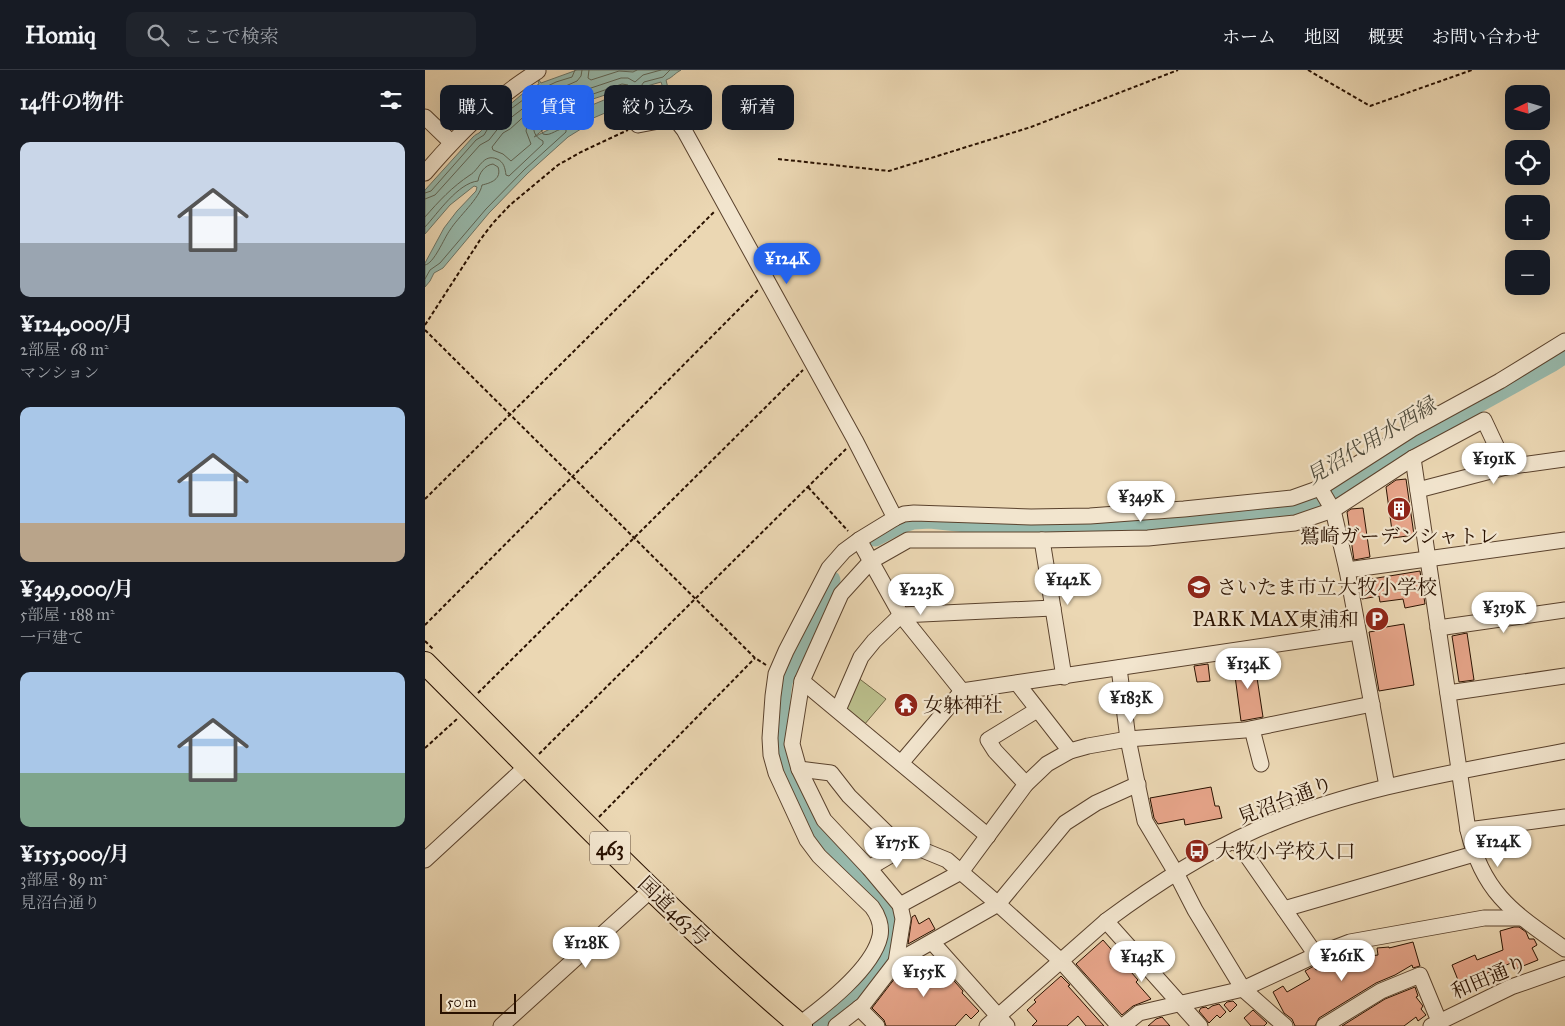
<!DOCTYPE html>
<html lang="ja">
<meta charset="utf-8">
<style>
:root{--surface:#171b24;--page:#20242c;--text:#f1f3f6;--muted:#9ea1a6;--line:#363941;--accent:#2563eb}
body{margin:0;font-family:"IM FELL Great Primer","Noto Serif JP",serif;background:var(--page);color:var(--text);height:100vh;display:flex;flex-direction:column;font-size:19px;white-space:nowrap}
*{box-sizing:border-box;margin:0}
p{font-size:16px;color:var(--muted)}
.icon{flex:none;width:28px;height:28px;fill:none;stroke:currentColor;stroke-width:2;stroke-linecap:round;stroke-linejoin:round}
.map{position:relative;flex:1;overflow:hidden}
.sheet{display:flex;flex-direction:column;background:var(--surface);width:425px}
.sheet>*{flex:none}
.hud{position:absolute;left:15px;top:15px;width:475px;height:45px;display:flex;gap:10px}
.needle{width:32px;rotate:265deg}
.tools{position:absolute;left:1080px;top:15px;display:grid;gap:10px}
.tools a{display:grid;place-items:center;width:45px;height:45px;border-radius:10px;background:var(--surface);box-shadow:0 5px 20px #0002;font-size:25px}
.scale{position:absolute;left:15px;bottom:12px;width:76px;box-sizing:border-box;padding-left:5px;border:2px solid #291100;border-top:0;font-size:14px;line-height:18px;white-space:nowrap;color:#291100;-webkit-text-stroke:4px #f2e5ce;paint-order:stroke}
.price{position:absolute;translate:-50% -42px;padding:0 11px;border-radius:18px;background:#fff;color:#222;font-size:16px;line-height:32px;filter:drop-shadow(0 1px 2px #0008)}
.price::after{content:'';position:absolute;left:50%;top:30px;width:15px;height:11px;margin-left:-8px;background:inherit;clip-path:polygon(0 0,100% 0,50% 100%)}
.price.selected{background:var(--accent);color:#fff}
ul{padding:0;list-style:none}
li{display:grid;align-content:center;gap:10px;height:265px;padding:0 20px}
li span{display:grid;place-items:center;height:155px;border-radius:10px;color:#555}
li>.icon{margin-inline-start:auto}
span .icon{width:90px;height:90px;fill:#fffc;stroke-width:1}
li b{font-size:21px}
h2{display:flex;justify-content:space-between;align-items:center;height:60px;padding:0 20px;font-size:21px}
.tag{padding:0 18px;border-radius:10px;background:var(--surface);box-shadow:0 5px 20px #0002;font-size:18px;line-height:45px}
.tag.selected{background:var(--accent);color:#fff}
header{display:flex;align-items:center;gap:30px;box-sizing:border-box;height:70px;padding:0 25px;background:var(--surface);border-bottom:1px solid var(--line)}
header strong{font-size:24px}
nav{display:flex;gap:28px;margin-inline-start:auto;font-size:18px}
.search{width:350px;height:45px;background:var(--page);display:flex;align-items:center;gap:12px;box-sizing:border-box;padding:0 18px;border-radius:10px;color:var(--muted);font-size:19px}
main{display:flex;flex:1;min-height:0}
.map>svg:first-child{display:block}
.green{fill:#babe8b;stroke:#726846}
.water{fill:#98baad;stroke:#6c7668;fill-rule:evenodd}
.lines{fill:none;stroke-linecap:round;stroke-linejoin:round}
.shore{stroke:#606656;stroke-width:1}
.river{stroke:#98baad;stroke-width:19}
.building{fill:#e7a58a;stroke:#291100}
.minor-casing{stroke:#5a422d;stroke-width:17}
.highway-casing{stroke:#291100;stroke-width:24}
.path{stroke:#291100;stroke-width:2;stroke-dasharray:4 2.5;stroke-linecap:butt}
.minor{stroke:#f2e5ce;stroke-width:15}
.highway{stroke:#ebd7b3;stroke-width:22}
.labels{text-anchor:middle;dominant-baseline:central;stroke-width:4.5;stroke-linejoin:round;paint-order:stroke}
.shield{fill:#f2e5ce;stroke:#65513e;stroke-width:1}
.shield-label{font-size:19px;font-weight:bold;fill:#291100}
.poi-label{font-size:20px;fill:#291100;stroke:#f2e5ce;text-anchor:start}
.street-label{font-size:20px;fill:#291100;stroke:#f2e5ce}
.water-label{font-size:21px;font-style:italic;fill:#504c3d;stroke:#f2e5ce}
</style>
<header>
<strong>Homiq</strong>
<div class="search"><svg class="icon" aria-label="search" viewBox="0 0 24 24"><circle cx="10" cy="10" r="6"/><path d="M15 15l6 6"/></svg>ここで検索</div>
<nav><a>ホーム</a><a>地図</a><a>概要</a><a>お問い合わせ</a></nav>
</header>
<main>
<section class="sheet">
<h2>14件の物件<svg class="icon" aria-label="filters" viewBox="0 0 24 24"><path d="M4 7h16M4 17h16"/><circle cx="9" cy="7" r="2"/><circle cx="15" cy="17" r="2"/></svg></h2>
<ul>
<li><span style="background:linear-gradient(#c9d6e8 65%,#9aa5b1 0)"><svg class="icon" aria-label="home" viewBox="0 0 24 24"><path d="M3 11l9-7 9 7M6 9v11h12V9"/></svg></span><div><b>¥124,000/月</b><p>2部屋 · 68 m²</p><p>マンション</p></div></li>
<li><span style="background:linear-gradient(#a9c7e8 75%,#b9a48a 0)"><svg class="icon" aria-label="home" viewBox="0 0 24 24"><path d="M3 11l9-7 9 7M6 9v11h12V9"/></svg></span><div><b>¥349,000/月</b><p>5部屋 · 188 m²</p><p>一戸建て</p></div></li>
<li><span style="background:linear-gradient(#a9c7e8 65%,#7fa58c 0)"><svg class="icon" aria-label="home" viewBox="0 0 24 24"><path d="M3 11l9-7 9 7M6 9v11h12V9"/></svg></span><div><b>¥155,000/月</b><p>3部屋 · 89 m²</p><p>見沼台通り</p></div></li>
</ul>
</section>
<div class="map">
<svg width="1140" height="956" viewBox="0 0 1140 956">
<rect width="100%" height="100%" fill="#ebd7b3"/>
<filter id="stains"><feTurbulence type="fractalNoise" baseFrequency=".004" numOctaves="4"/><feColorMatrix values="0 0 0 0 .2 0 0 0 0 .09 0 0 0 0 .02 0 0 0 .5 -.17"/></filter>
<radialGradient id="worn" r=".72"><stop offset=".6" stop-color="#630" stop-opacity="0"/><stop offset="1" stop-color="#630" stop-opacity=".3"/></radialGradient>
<path class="green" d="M432,607L461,629L439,655L420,640Z"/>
<path class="water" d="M152,0H256C250,3 247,8 241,10L244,22L240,24L236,12L222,16L221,23L192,35L180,43L166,49L164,54L143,67L103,103L64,143L18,198L9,203L5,211L0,217V193L19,158L32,141L51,121L52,117L49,116L25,135L0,164V120L48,67C50,65 52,64 54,63C61,57 64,46 74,44L96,25L114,14L113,11L114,10L116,13ZM198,19L203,20L167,35L140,53H137L109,67L150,35Z"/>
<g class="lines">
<g class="shore">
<path d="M164,0L163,8L166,10L194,1L208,2L212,0"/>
<path d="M100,46L104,47L101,61L106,74L86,91L78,84L68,80L67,77L78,63L85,59Z"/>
<path d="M0,123L6,121L51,70L59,65L62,60L72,50L77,48L83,41L106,24L131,12L147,7L150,0"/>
<path d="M0,129L10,125L55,75L64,70L75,56L81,53L88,46L109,30L152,11L156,6L157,0"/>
<path d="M0,147C14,131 27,117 45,105C54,100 58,83 72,89C79,92 80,98 81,105L84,106L118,74V71C110,67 106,60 111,51L145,25L196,8H203L210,12L218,5L236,0"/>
<path d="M0,157C13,143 33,113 53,111C54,103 60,95 68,94L73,97C77,109 66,113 57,115C55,128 33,147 25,160C19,168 9,194 0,195"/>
<path d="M0,209L5,200L15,193L61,139L100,99L141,62V59C133,57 126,67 118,64L115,57L122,49L148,31L197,14L203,15L207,23C218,22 214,17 219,12L238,7L245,0"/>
</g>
<g class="river">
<path d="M450,467L473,455L488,450L505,449L551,454L659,457L784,447L878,436L891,432L1016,354L1126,293L1140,284"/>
<path d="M390,956C413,941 434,920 449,897C459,883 470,868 466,849C460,823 422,797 404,778C385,756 353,703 352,674C352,664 354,653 355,643C356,634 356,623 358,613C360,604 366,594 370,585C381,560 393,535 406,510"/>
</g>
</g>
<g class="building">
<path d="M981,409L989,465L968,468L961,417L971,410Z"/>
<path d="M938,438L945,487L929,490L922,442L926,439Z"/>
<path d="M995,501L1000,534L980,538L978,529L955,532L954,526L937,529L934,511Z"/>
<path d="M979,554L989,615L954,621L944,562L950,561L949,559Z"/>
<path d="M1042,563L1049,610L1034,612L1027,566Z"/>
<path d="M829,588L838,647L816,651L808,591Z"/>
<path d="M783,594L785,611L772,612L769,596Z"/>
<path d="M786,717L790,736H794L797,748L760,755L759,749L733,754L729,748L725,728Z"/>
<path d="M490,845L494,854L504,848L510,859L483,874L487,847Z"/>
<path d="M1089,857H1094L1101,862L1104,869H1109L1112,875L1107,878L1113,890L1088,900L1086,893L1035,915L1027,895L1050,885L1052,890L1078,880L1075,861Z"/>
<path d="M678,870L713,910L711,912L726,929L708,936L697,945L651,894Z"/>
<path d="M988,872L995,896L988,898L987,895L970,905L951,913L894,948L890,956H870L867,949L859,943L848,922L858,916L862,922L885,909L880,901L889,896L891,900L916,886L928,881L935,880L936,887L953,885L952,878L964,877V878Z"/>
<path d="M508,887L538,921L537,923L554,941L546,949L541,944L530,956H461L459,950L447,938L477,899L492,891L496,896Z"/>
<path d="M636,906L645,915L643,916L679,956H661L653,946L642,956H607L612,951L602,940L611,932L609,930Z"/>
<path d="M990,917L993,926L991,927L998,936L996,939L1001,945L993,951L991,947L979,956H917L960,929Z"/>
<path d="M808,931L812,935L805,942L799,935L802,932Z"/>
<path d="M794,934L801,942L795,948L792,945L784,953L774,941L776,938L781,937L783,939L787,936Z"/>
<path d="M828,940L842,953L839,956H826L819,948Z"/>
<path d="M737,947L745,956H723L731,949Z"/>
</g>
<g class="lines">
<g class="minor-casing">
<g id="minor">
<path d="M0,47L26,72"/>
<path d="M213,55L239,50L252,51L259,60L430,370L470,448"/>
<path d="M0,103C33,64 69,28 113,1"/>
<path d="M988,388L1043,760C1058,824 1089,843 1140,879"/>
<path d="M895,418L908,440L922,500L962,716"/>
<path d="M993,420L1081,397L1140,389"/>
<path d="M434,470L476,545L537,621"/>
<path d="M617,470L639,607"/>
<path d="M922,500L1140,470"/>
<path d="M1013,558L1140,540"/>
<path d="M694,598L703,669L720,751L751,803L770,840L818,919L860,956"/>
<path d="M377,611L563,766"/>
<path d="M592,613L645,681"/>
<path d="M1023,623L1140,606"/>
<path d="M413,640L436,587L449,571L476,545L628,538"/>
<path d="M827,659L836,694"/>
<path d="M476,693L537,621L933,562"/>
<path d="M374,699L406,703L424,726L466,767L522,790L573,834L636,891L694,956"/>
<path d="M601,714L570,681L563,670L612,640"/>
<path d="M1043,760L1140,747"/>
<path d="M811,770L891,885"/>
<path d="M0,790L102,696"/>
<path d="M444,798L483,775"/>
<path d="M475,835L536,802L601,714L622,694L645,681L663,676L703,669L820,660L947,634"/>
<path d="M859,839L1049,784"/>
<path d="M681,851L775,956"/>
<path d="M507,872L582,956"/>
<path d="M471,892L573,834L640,753L671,733L713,714"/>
<path d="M434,938L452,956"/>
<path d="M76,956L226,820"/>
<path d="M372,956C398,937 448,899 455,866C457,856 453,845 447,837L394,786L382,770L351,703L346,685L345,668L348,626L351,604L361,581L404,498L419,481L434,470L470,448L479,444L489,443L606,447L665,446L759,439L867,428L895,418L987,359L1075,311L1140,271"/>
<path d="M411,956L438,935L471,892L478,849L475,835L444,798L399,750L374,699L367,674L377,611L416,524L446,491L483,470H617L723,468L870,453L908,440L988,388L1059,350L1081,397"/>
<path d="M562,956L681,851C728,816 779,783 833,759C930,717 1037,701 1140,681"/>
<path d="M698,956L714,943L818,919L891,885L925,872L1059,848H1096"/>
<path d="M899,956L956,921L995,905L1014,951"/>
<path d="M1006,956L1086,917L1140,898"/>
</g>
</g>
<g class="highway-casing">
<path id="highway" d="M0,593C123,716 243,843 376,956"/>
</g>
<g class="path">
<path d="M883,0L945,36L1047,0"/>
<path d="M353,89L464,101L606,57L753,0"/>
<path d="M0,255L55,170L68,153L85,135L133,95L156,82L203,60"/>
<path d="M0,260L330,588L341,595"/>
<path d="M383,417L423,461"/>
<path d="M0,429L289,142"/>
<path d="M0,555L333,220"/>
<path d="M0,571L8,579"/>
<path d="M53,623L378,300"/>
<path d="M0,678L32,649"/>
<path d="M114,684L421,379"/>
<path d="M174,747L330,588"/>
</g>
<use href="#minor" class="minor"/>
<use href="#highway" class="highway"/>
</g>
<defs>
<g id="building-disc" transform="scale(1.25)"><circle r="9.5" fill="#8f2418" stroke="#f2e5ce"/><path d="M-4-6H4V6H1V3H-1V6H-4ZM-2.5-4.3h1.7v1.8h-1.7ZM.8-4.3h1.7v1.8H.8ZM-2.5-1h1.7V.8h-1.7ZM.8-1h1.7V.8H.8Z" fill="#fff"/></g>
<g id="school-disc" transform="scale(1.25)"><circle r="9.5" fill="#8f2418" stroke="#f2e5ce"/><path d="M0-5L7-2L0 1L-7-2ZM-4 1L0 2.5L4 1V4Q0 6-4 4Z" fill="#fff"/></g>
<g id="parking-disc" transform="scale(1.25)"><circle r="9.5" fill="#8f2418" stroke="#f2e5ce"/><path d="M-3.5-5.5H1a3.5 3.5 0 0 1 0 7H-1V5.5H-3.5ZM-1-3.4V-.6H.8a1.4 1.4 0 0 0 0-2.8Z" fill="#fff"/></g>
<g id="temple-disc" transform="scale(1.25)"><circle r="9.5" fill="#8f2418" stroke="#f2e5ce"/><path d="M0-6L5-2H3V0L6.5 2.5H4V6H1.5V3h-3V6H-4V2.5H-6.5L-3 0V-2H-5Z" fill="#fff"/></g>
<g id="bus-disc" transform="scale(1.25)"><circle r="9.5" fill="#8f2418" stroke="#f2e5ce"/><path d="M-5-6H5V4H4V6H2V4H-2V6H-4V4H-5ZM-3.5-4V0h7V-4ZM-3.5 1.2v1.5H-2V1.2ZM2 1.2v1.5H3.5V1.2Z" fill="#fff"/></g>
</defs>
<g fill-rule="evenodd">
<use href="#building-disc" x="974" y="439"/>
<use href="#school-disc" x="774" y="517"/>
<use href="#parking-disc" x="952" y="549"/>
<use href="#temple-disc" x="481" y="635"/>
<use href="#bus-disc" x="772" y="781"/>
</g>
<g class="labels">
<rect class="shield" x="165" y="761.5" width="40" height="33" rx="4"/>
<g class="shield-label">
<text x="185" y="778">463</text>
</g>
<g class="poi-label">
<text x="974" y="466" text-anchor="middle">鷲崎ガーデンシャトレ</text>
<text x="792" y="517">さいたま市立大牧小学校</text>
<text x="934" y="549" text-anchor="end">PARK MAX東浦和</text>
<text x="498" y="635">女躰神社</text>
<text x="790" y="781">大牧小学校入口</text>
</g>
<g class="street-label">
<text transform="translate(860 730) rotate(-21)">見沼台通り</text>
<text transform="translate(249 841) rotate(44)">国道463号</text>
<text transform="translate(1064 907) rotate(-23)">和田通り</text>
</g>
<g class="water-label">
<text transform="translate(946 371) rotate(-31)">見沼代用水西縁</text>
</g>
</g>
<rect width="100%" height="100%" filter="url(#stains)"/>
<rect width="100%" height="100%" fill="url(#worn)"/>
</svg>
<div class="tools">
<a><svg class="needle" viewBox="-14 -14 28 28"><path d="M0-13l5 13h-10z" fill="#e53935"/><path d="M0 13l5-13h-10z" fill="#9ea1a6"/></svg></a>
<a><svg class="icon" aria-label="locate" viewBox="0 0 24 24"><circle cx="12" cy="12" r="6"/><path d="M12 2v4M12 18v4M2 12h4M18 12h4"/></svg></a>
<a>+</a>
<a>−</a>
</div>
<div class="scale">50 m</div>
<b class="price selected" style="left:362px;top:215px">¥124K</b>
<b class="price" style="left:1069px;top:415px">¥191K</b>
<b class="price" style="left:716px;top:453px">¥349K</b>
<b class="price" style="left:643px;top:536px">¥142K</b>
<b class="price" style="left:496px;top:546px">¥223K</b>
<b class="price" style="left:1079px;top:564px">¥319K</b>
<b class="price" style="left:823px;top:620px">¥134K</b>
<b class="price" style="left:706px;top:654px">¥183K</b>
<b class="price" style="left:1073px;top:798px">¥124K</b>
<b class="price" style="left:472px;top:799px">¥175K</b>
<b class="price" style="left:161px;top:899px">¥128K</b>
<b class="price" style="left:917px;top:912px">¥261K</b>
<b class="price" style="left:717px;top:913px">¥143K</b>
<b class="price" style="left:499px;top:928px">¥155K</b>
<div class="hud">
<a class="tag">購入</a>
<a class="tag selected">賃貸</a>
<a class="tag">絞り込み</a>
<a class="tag">新着</a>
</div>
</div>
</main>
